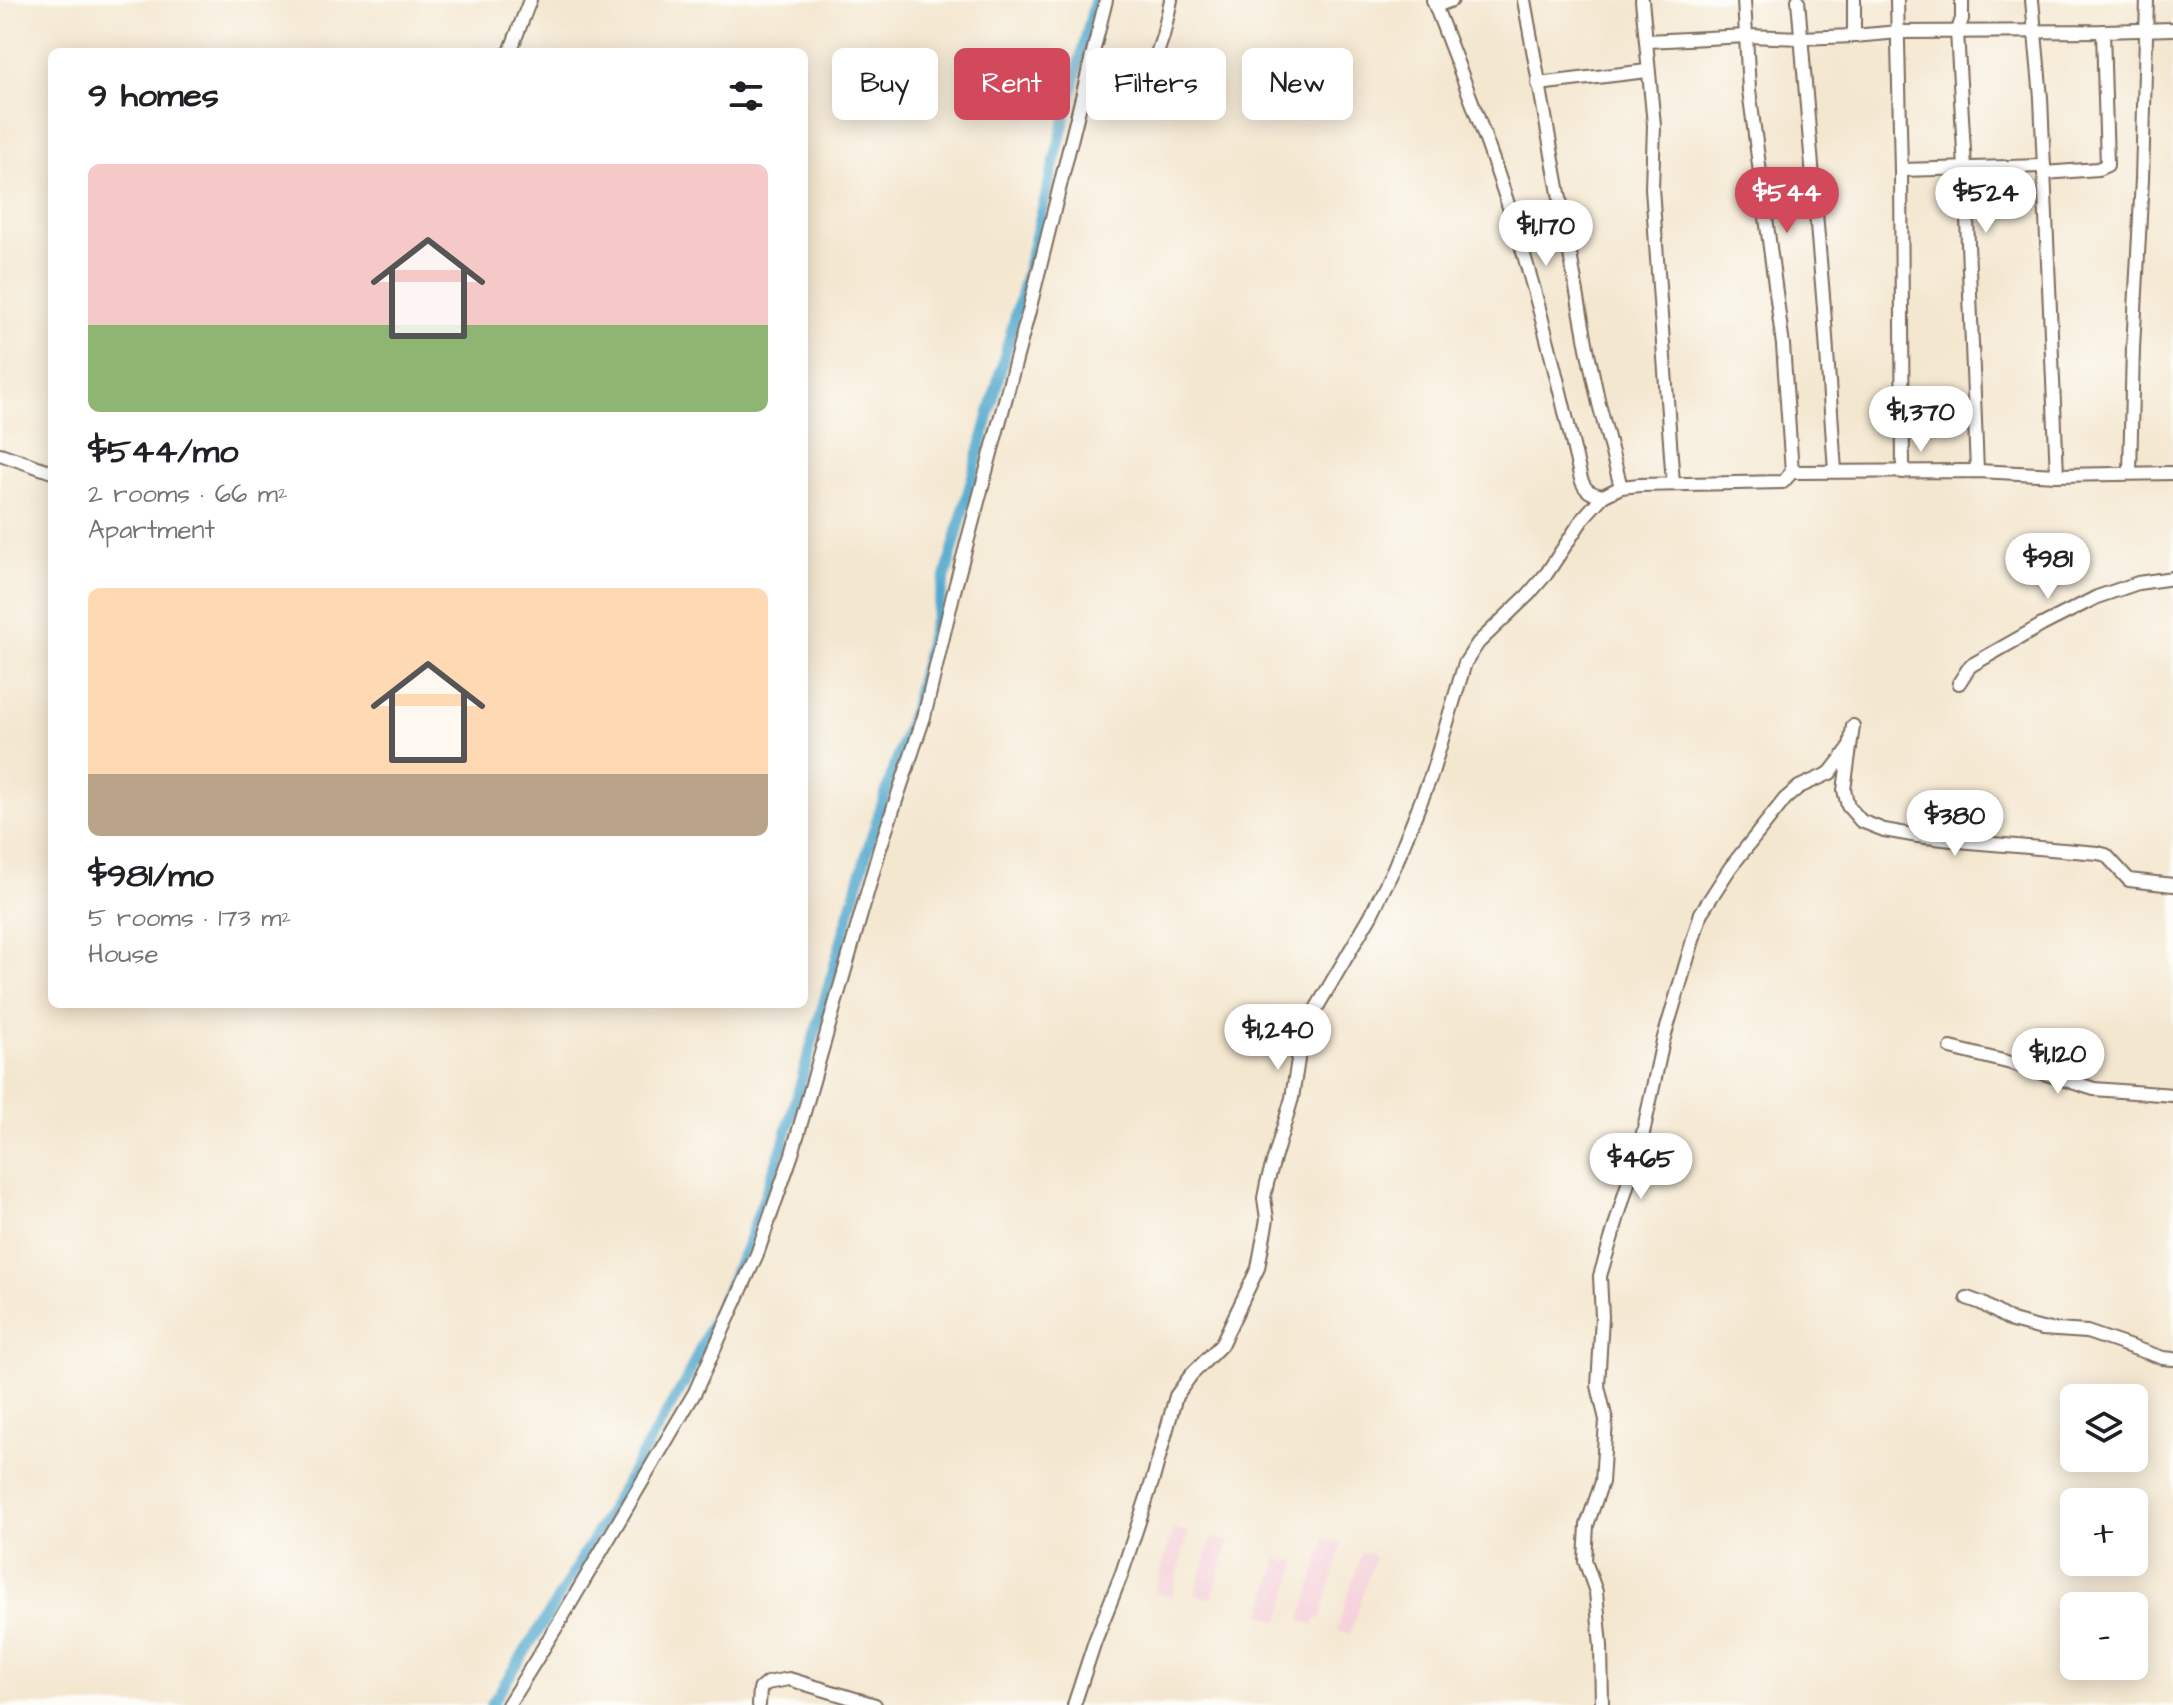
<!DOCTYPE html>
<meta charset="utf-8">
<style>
:root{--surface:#fff;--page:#f6f6f6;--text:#202124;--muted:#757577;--accent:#d1495b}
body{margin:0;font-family:"Architects Daughter",sans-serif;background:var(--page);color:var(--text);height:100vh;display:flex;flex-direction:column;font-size:30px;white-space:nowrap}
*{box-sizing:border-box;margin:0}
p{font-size:26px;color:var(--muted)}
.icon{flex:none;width:44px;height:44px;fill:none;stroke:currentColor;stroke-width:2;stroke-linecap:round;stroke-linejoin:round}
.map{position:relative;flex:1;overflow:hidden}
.sheet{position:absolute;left:48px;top:48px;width:760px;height:960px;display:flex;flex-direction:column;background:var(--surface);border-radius:12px;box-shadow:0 4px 20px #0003}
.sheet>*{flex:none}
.hud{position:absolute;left:832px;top:48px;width:760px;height:72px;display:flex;gap:16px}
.tools{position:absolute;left:2060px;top:1384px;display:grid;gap:16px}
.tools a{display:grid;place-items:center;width:88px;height:88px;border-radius:12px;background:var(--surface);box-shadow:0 4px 20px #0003;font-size:40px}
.price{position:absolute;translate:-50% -68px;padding:0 18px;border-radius:28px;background:#fff;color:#222;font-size:26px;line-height:52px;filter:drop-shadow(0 2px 4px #0008)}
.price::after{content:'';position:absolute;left:50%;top:48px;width:24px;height:18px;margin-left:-12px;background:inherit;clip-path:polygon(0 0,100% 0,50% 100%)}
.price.current{background:var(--accent);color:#fff}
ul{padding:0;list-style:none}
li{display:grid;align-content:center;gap:16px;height:424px;padding:0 40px}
li span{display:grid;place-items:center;height:248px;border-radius:12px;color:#555}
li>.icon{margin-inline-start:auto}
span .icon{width:144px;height:144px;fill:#fffc;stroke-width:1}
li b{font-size:34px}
h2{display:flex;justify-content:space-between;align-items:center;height:96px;padding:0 40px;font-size:34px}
.tag{padding:0 28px;border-radius:12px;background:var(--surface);box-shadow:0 4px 20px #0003;font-size:28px;line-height:72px}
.tag.current{background:var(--accent);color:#fff}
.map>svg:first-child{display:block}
.built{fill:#f5cfda}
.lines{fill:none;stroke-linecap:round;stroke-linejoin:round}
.canal{stroke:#51a8ce;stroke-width:11}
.street-casing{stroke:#7c6c5c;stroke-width:16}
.street{stroke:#fff;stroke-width:12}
</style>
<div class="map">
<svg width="2173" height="1705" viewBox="0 0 2173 1705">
<rect width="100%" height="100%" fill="#fdfcf7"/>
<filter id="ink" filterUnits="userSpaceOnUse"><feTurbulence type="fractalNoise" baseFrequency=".0125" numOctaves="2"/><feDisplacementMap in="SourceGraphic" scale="16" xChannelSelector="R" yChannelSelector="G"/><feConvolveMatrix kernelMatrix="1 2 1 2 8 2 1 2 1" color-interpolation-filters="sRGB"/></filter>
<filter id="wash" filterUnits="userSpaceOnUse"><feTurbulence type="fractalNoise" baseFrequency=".006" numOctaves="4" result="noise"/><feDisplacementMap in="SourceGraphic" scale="32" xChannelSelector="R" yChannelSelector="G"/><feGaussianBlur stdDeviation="1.8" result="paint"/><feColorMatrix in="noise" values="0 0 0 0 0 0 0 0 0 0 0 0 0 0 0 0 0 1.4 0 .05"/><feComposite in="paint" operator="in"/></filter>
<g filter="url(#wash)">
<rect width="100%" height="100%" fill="#f4e7d0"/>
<g class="built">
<path d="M1173,1528L1189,1532L1171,1596L1155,1592Z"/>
<path d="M1212,1537L1229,1542L1212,1599L1195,1594Z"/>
<path d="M1325,1539L1342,1544L1320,1619L1316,1618L1314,1625L1301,1621Z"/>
<path d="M1362,1552L1375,1556L1350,1634L1337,1630Z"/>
<path d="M1278,1559L1289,1563L1290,1560L1297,1562L1280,1620L1262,1615Z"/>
</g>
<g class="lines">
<path class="canal" d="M491,1705L552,1609L686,1380L748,1243L783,1144L871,838L914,707L943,586L1019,302L1095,0"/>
</g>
</g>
<g filter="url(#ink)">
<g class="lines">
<g class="street-casing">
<g id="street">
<path d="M1433,0C1464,80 1495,160 1520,242C1544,320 1562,400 1581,479C1585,491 1591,494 1603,496L1621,487L1640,485L1783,482L1792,472L1977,471L2057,475L2173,473"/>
<path d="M1524,0L1587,348L1599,404L1621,487"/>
<path d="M1642,0L1654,125L1652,188L1673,484"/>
<path d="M1744,0L1749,90L1783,345L1792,472"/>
<path d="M1798,0L1824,308L1835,471"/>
<path d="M1854,0V36"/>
<path d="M1897,0L1901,170L1903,472"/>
<path d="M1962,0V19L1957,32L1965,168L1977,471"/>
<path d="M2032,0L2041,98L2057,475"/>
<path d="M1436,6L1452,0"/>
<path d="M1647,41L1747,36L1800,38L1854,36L1899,32L2103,31L2173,29"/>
<path d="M510,52L530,0"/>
<path d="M1538,84L1647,71"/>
<path d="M1140,103L1163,36L1171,0"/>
<path d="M1901,170L2044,166"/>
<path d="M2044,173L2098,169L2107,165L2103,31"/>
<path d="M0,454L52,472"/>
<path d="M2130,473L2133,348L2142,179L2147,0"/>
<path d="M1959,683L1970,666L2042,625L2097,597L2138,583L2173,578"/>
<path d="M1853,726L1844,790L1848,806L1861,821L1884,830L1918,836L1969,842L2098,853L2106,855L2129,880L2173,885"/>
<path d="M1951,1048L2015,1064L2094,1089L2173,1095"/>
<path d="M1967,1298L1981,1303L2012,1321L2042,1329L2087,1332L2163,1358L2173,1359"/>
<path d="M508,1705L560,1621L695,1392L757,1254L792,1154L880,848L924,717L953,595L1029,311L1106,0"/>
<path d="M759,1705L760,1689L767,1683L789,1679L875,1705"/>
<path d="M1074,1705L1095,1641L1122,1573L1153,1479L1176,1396L1191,1375L1221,1345L1258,1268L1267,1219L1264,1198L1267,1183L1292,1098L1299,1053L1313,1014L1371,915L1394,868L1431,776L1465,663L1478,643L1528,595L1547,573L1584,517L1603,496"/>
<path d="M1602,1705L1601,1646L1596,1592L1585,1561L1587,1525L1602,1482L1606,1420L1598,1386L1602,1317L1600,1276L1643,1133L1663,1041L1701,913L1730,868L1785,799L1799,787L1830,773L1850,747"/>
</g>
</g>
<use href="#street" class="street"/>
</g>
</g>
</svg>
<div class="tools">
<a><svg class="icon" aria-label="layers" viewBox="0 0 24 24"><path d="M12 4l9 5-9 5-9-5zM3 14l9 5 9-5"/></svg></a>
<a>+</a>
<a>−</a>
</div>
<b class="price current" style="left:1787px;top:235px">$544</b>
<b class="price" style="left:1986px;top:235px">$524</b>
<b class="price" style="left:1546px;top:268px">$1,170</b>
<b class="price" style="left:1921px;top:454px">$1,370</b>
<b class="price" style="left:2048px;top:601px">$981</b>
<b class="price" style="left:1955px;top:858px">$380</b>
<b class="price" style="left:1278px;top:1072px">$1,240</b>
<b class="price" style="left:2058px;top:1096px">$1,120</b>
<b class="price" style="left:1641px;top:1201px">$465</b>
<div class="hud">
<a class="tag">Buy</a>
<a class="tag current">Rent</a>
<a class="tag">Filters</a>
<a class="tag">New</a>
</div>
<section class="sheet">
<h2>9 homes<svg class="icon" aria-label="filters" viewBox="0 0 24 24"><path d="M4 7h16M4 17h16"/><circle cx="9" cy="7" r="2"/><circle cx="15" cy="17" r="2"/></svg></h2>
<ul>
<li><span style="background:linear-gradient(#f6c9c9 65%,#8fb573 0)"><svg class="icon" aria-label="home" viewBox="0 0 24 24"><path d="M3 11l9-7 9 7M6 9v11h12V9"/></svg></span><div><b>$544/mo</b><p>2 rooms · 66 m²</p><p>Apartment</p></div></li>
<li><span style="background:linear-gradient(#ffd9b3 75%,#b9a48a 0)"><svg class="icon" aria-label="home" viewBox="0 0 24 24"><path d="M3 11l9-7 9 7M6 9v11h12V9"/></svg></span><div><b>$981/mo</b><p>5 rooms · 173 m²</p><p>House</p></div></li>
</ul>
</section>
</div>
